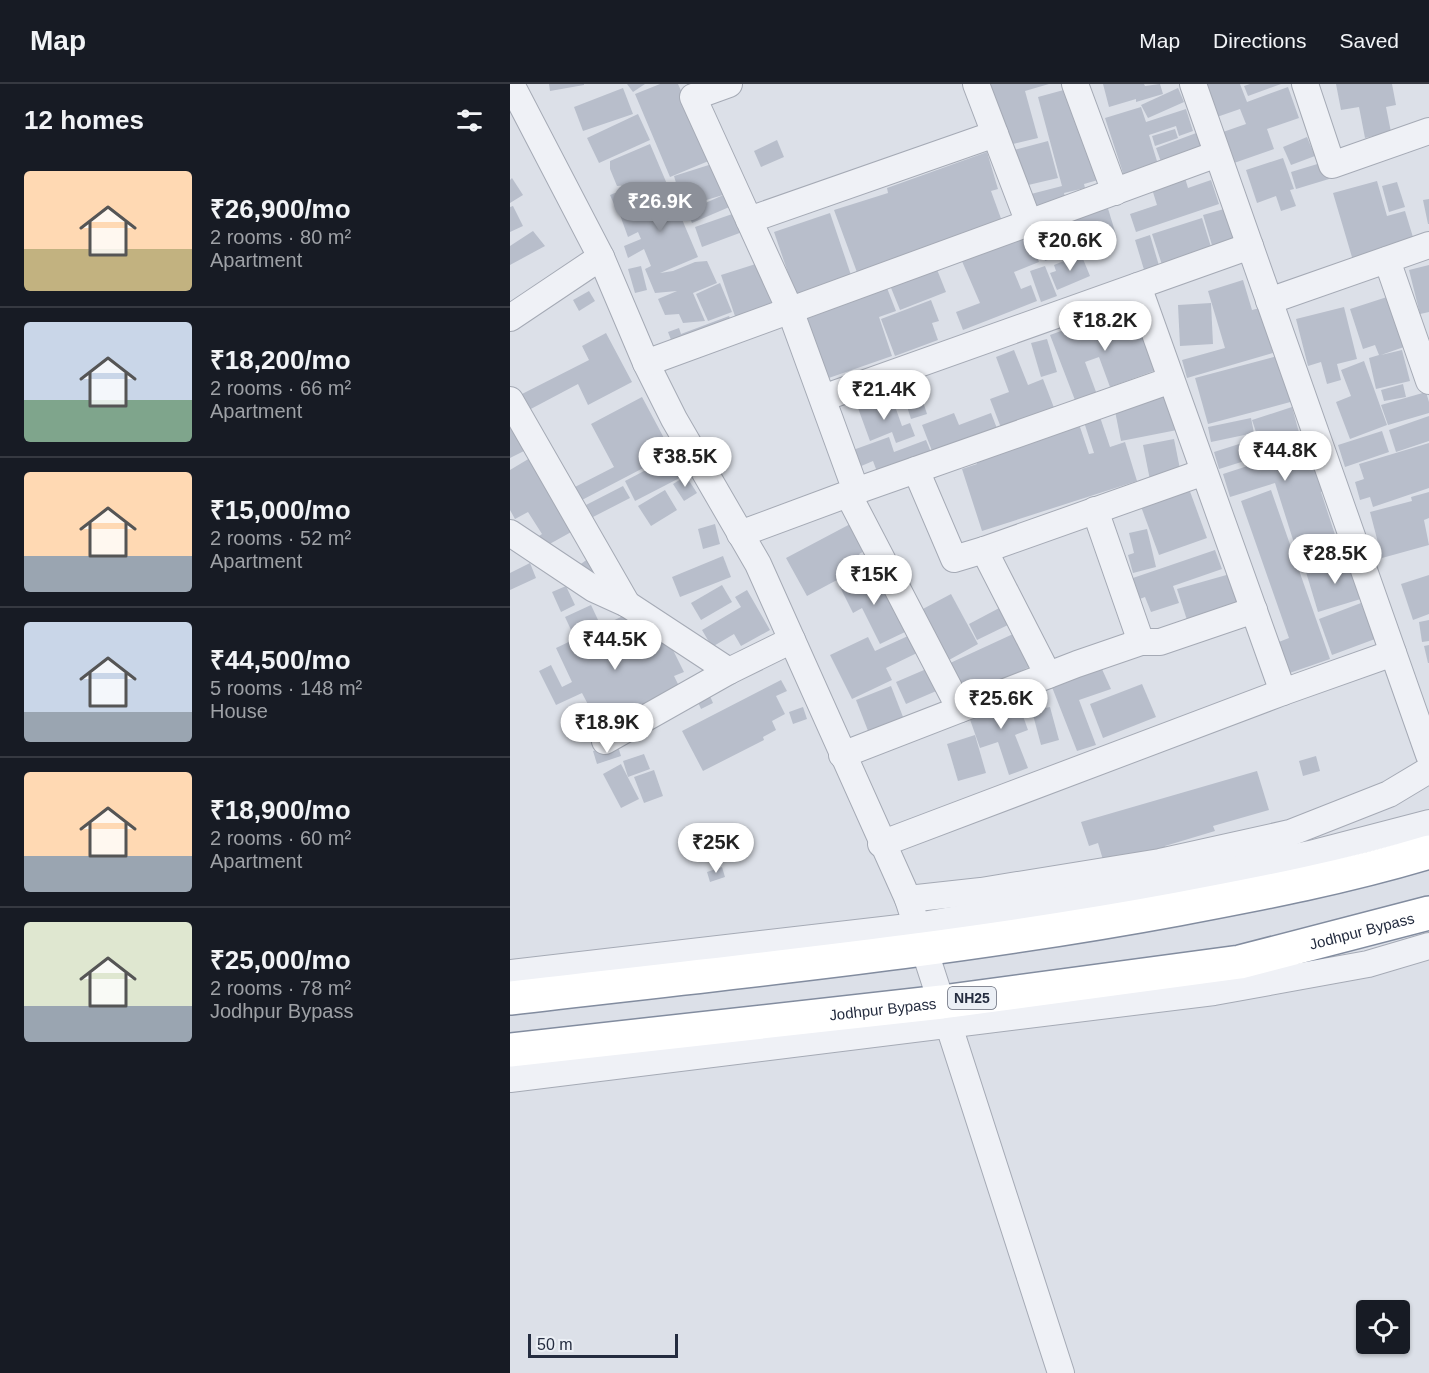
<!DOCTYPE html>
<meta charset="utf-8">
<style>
:root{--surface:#171b24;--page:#20242c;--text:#f1f3f6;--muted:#9ea1a6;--line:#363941;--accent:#8c9099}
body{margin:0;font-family:Arial,sans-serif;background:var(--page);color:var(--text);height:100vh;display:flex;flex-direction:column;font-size:22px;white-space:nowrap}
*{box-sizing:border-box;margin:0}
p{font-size:20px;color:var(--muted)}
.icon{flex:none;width:33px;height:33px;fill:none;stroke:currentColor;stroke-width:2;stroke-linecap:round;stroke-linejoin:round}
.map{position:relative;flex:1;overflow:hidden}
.sheet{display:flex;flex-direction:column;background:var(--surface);width:510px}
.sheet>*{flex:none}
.fabs{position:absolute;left:846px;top:1216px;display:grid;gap:12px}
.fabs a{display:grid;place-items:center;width:54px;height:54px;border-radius:6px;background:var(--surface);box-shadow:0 2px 4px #0004;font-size:30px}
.scale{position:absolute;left:18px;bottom:15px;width:150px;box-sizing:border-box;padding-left:6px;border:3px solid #242c3f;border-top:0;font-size:16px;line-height:21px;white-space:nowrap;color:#242c3f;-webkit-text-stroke:4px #ebeff5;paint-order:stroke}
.price{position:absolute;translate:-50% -51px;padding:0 14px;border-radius:21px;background:#fff;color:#222;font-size:20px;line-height:39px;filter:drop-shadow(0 2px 3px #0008)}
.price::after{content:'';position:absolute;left:50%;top:36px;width:18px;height:14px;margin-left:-9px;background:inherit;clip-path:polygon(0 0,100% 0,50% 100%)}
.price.active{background:var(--accent);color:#fff}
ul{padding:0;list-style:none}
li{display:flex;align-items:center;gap:18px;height:150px;padding:0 24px}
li+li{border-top:2px solid var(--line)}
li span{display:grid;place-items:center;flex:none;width:168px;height:120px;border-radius:6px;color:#555}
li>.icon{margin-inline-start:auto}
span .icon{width:72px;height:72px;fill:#fffc;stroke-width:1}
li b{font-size:26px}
h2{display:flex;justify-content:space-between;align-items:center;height:72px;padding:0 24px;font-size:26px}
header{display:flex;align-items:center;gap:36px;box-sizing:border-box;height:84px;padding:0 30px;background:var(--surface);border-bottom:2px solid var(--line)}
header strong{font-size:28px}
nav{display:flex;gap:33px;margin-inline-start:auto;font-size:21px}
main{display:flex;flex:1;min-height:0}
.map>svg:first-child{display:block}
.building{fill:#b8becb}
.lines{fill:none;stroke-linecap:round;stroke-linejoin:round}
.minor-casing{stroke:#a5aab5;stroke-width:28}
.highway-casing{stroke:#828c9f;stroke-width:36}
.minor{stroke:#eff1f6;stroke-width:26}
.highway{stroke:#fff;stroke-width:33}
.labels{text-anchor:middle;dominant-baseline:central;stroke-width:6;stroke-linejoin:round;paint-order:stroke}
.shield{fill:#ebeff5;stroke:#606676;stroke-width:1.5}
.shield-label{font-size:14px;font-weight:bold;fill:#242c3f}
.street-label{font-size:15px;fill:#242c3f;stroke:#ebeff5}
</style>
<header>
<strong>Map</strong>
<nav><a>Map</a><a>Directions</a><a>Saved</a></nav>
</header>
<main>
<section class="sheet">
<h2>12 homes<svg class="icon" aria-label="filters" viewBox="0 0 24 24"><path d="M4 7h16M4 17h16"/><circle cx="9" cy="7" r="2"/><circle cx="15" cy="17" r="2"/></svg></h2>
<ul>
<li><span style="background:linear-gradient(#ffd9b3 65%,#c2b280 0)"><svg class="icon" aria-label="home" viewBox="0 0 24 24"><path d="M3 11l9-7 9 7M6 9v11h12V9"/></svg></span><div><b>₹26,900/mo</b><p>2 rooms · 80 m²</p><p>Apartment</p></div></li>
<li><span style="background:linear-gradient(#c9d6e8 65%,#7fa58c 0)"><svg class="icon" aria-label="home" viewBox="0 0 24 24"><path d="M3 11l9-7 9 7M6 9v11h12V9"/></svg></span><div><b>₹18,200/mo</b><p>2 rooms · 66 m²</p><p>Apartment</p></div></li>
<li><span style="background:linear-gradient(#ffd9b3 70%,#9aa5b1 0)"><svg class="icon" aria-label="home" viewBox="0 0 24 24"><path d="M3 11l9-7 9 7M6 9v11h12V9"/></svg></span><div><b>₹15,000/mo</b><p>2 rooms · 52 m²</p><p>Apartment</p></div></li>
<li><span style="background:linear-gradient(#c9d6e8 75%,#9aa5b1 0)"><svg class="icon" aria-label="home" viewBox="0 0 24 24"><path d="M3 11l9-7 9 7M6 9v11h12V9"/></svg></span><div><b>₹44,500/mo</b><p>5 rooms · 148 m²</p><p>House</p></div></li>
<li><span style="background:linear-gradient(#ffd9b3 70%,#9aa5b1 0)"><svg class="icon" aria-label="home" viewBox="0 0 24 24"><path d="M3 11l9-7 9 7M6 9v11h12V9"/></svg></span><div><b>₹18,900/mo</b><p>2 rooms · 60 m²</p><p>Apartment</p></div></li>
<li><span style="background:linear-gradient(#dfe7d0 70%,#9aa5b1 0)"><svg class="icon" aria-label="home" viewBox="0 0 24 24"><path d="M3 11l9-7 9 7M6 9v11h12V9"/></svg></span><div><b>₹25,000/mo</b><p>2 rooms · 78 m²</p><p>Jodhpur Bypass</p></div></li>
</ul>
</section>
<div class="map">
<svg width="919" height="1289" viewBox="0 0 919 1289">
<rect width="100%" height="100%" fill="#dce0e8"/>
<g class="building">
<path d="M39,0H74V1L40,7Z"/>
<path d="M117,0H135L123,8Z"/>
<path d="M150,0H168L182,31L178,33L190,60L193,59L201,76L160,93L125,10Z"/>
<path d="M473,0H539L515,7L528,54L495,62Z"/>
<path d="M593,0H634L635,2L650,0L653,10L626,18V15L599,23Z"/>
<path d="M692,0H730L737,18L778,3L789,34L757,45L764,65L724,79L713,48L736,40L730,25L704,34Z"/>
<path d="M740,0H771L738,12L734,2Z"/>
<path d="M826,0H882L886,21L876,23L881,48L855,54L849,23L831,26Z"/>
<path d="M113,4L123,30L73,47L64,23Z"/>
<path d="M561,4L588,96L574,100L575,104L554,109L558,124L527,132L521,110L552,102L528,13Z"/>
<path d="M668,4L674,18L638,34L631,21Z"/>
<path d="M631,23L636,38L676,25L683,47L669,52L666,42L639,51L650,87L616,98L595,34Z"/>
<path d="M128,30L140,56L89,79L77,54Z"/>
<path d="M665,45L668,54L645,62L642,52Z"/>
<path d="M689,48L697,70L654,86L646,64Z"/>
<path d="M797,53L805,72L781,81L773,63Z"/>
<path d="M267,56L274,73L251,83L244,67Z"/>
<path d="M538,57L548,94L514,102L504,66Z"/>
<path d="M140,60L188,173L150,189L163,187L185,178L197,177L207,199L183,209L195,237L173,239L169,230L155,231L148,215L167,207L145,209L135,185L141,182L134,165L118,174L114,162L131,155L128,148L118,153L110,131L124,125L107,127L100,111L127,100L107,102L100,85V77Z"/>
<path d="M477,68L488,105L481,107L493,140L348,191L324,126L378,109L377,104Z"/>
<path d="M773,74L784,105L780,106L786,122L771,127L766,112L747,119L736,86Z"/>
<path d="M814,78L819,95L786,105L781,88Z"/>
<path d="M202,80L213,111L173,123L164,92Z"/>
<path d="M2,94L13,111L0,119V96Z"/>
<path d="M675,94L678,104L701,96L709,120L626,148L620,130L647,121L642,105Z"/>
<path d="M867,97L877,132L895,127L906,163L844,180L823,109Z"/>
<path d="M887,98L895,123L879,128L872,102Z"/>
<path d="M218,109L224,121L182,139L177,127Z"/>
<path d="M919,115V140H918L913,116Z"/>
<path d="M596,118L607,154L535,177L524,141Z"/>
<path d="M3,122L13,142L0,148V123Z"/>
<path d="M714,125L726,161L704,168L693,131Z"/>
<path d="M228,128L235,147L192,163L185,143Z"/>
<path d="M320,129L343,197L287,215L264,148Z"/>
<path d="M692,134L702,166L654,187L642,150Z"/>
<path d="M516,143L529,178L504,188L511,205L521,201L527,217L453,246L446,228L470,219L448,168Z"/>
<path d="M23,147L35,162L0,181V162Z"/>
<path d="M640,151L650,185L635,189L625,156Z"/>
<path d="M571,170L580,192L547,206L540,189L546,187L544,181Z"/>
<path d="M252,178L269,227L228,241L211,191Z"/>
<path d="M424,178L436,208L390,226L377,194Z"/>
<path d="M919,181V228L910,230L899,186Z"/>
<path d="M131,182L137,206L125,209L118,185Z"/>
<path d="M535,182L547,212L531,218L520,187Z"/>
<path d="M733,196L742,226L750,224L763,269L677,294L672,276L715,264L698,207Z"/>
<path d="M210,199L222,228L198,237L186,210Z"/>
<path d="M377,204L386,227L369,233L382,272L313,296L290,233Z"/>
<path d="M79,207L85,217L69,227L63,216Z"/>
<path d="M877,213L894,263L871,271L892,266L900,297L866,305L859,274L869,271L865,261L853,265L840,225Z"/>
<path d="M421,216L429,237L422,239L428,256L385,272L371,235Z"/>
<path d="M701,219L703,260L670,262L668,221Z"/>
<path d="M625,220L649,285L600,303L589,273L575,278L589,316L568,324L540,251Z"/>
<path d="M834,223L847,275L827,280L831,296L817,300L811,278L798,282L786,235Z"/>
<path d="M219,232L224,243L165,266L158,248L169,244L171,250Z"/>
<path d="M96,249L122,298L78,321L68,300L17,327L10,311L79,276L72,262Z"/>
<path d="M537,255L547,288L531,293L521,259Z"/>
<path d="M504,266L518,301L533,295L546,329L493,349L480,315L499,308L486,273Z"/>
<path d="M771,271L784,317L698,340L685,294Z"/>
<path d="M854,277L877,341L840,355L826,318L841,312L831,286Z"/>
<path d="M893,300L896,313L874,317L871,306Z"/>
<path d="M408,302L417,330L401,335L392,307Z"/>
<path d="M916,308L919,318V329L878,341L871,321Z"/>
<path d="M381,311L392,342L400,339L405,352L386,359L382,348L360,357L348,324Z"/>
<path d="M660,311L667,346L611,357L604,322Z"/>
<path d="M132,313L162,369L70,417L63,404L104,383L81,340Z"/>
<path d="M782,323L799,385L808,382L816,406L811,408L831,469L791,481L765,399L720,413L713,390L759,375L757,370L709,385L704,368L748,354L742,336Z"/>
<path d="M444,329L449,341L481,329L488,347L424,372L412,341Z"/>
<path d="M589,330L600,363L615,358L627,397L472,447L452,385L467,380L465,372L569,340L579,370L584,369L573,335Z"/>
<path d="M919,332V357L886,368L879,346Z"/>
<path d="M741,334L744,349L701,358L698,343Z"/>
<path d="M5,341L18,365L0,374V344Z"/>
<path d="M872,347L879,368L835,383L828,361Z"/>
<path d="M379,353L384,368L416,356L423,373L369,393L363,377L349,383L343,366Z"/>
<path d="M664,355L671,390L640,396L633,361Z"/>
<path d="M919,359V404L863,423L860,413L850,416L845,398L854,395L849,380Z"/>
<path d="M174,366L185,386L125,417L115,397Z"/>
<path d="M20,374L63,447L36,462L29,452L32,450L18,428L5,435L0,426V386Z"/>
<path d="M176,392L187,409L174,417L163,400Z"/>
<path d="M113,402L120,414L83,433L76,421Z"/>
<path d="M678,402L697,454L649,471L630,420Z"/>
<path d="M155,406L167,426L141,442L128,422Z"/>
<path d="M761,406L820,575L771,592L761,561L779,554L731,417Z"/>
<path d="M919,408V434L914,436L919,461L872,474L860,428L902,417L901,413Z"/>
<path d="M344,438L358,465L349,470L355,481L297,512L276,474Z"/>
<path d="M205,440L210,460L193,465L188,445Z"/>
<path d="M637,445L646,483L623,489L618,471L624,469L619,449Z"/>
<path d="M705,466L712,485L663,502L669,519L641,528L635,513L627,516L620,495Z"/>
<path d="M82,472L94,491L80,500L68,482Z"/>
<path d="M213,472L221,493L170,513L162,493Z"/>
<path d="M842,474L854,514L808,528L796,488Z"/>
<path d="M20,479L26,494L0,506V489Z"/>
<path d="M364,487L395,548L370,560L352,524L343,529L330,503Z"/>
<path d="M720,490L729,520L677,536L667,505Z"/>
<path d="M919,491V530L903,536L891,500Z"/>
<path d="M212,501L222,518L191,536L181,519Z"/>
<path d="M56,502L65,521L51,528L42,508Z"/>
<path d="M237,506L260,546L231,562L224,550L202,563L192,546L231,523L225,513Z"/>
<path d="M441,510L468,560L439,576L411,526Z"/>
<path d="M851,519L865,555L822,571L809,535Z"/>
<path d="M81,521L89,538L63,550L55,533Z"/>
<path d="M493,522L502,539L467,556L459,540Z"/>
<path d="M115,531L132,564L156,552L174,588L164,592L171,606L103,640L97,628L85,634L72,609L46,621L29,587L41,581L52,603L62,598L46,564Z"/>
<path d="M919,536V557L912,558L909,538Z"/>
<path d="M503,550L519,583L459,613L453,601L448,603L438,580Z"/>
<path d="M398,552L407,569L376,584L382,596L342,615L320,571L358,553L365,567Z"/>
<path d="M919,561V579H918L914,562Z"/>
<path d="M421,583L431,605L396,620L386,598Z"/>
<path d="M591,583L601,605L569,616L586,661L567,667L540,598Z"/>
<path d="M271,596L277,607L266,612L275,630L262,637L266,646L253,653L254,656L193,687L172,647Z"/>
<path d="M632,600L646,633L593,654L580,620Z"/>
<path d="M381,602L395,638L360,652L346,616Z"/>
<path d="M199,610L203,619L191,625L187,616Z"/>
<path d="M505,610L518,646L505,651L518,684L499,691L488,658L470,664L457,627Z"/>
<path d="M293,623L297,635L283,640L279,628Z"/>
<path d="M540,623L549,656L531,661L522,627Z"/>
<path d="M465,651L476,689L448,697L437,660Z"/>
<path d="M107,659L111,672L87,680L83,667Z"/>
<path d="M134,670L140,685L118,693L113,677Z"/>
<path d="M806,672L810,687L793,692L789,677Z"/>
<path d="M111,680L129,715L111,724L93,690Z"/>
<path d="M144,686L153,712L134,719L124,693Z"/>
<path d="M747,687L759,726L703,742L705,747L655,762L657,768L596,786L588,759L579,762L571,738Z"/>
<path d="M212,783L215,793L200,798L197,788Z"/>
</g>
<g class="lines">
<g class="minor-casing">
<g id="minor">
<path d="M1,0L91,173L136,279L164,335L248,480L398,815L551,1289"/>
<path d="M219,0L183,13L280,226L346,407L230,450"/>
<path d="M466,0L519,139"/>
<path d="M565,0L605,108"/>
<path d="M683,0L919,671"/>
<path d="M795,0L822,81L919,47"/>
<path d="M239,136L485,50"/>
<path d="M877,176L919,297"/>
<path d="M628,202L773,608"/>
<path d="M759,217L919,161"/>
<path d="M0,234L91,173"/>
<path d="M136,279L707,70"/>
<path d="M313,314L740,162"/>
<path d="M0,316L117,520"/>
<path d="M406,386L444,475L474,466L694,388"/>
<path d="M346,407L661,296"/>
<path d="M338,410L450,625"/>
<path d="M585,426L631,558"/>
<path d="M0,449L84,505L117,520L219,587L282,556"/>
<path d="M474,466L538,591"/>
<path d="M95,657L219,587"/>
<path d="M332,671L567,580L631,558H650L744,526"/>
<path d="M371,760L773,608L883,569"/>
<path d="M398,815L471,807L650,778L780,749L879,710L919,686"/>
<path d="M0,889L407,842L688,794L800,770L919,739"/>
<path d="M0,995L704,908L858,880L919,862"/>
</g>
</g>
<g class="highway-casing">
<g id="highway">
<path d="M0,914C223,888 447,866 668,825C753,809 836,793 919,768"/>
<path id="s1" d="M0,966L432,918L730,878L919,829"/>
</g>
</g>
<use href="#minor" class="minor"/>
<use href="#highway" class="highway"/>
</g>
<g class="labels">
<rect class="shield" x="438" y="903" width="48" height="22" rx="4.5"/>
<g class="shield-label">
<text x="462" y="914">NH25</text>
</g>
<g class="street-label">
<text stroke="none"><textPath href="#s1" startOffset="861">Jodhpur Bypass</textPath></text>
<text stroke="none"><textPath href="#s1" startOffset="375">Jodhpur Bypass</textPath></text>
</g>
</g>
</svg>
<div class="fabs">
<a><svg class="icon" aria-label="locate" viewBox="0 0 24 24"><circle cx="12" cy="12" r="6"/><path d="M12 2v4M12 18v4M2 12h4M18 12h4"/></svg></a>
</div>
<div class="scale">50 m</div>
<b class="price active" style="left:150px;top:149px">₹26.9K</b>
<b class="price" style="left:560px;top:188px">₹20.6K</b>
<b class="price" style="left:595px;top:268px">₹18.2K</b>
<b class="price" style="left:374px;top:337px">₹21.4K</b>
<b class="price" style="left:775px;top:398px">₹44.8K</b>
<b class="price" style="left:175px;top:404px">₹38.5K</b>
<b class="price" style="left:825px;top:501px">₹28.5K</b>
<b class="price" style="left:364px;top:522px">₹15K</b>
<b class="price" style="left:105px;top:587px">₹44.5K</b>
<b class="price" style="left:491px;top:646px">₹25.6K</b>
<b class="price" style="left:97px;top:670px">₹18.9K</b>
<b class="price" style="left:206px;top:790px">₹25K</b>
</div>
</main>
